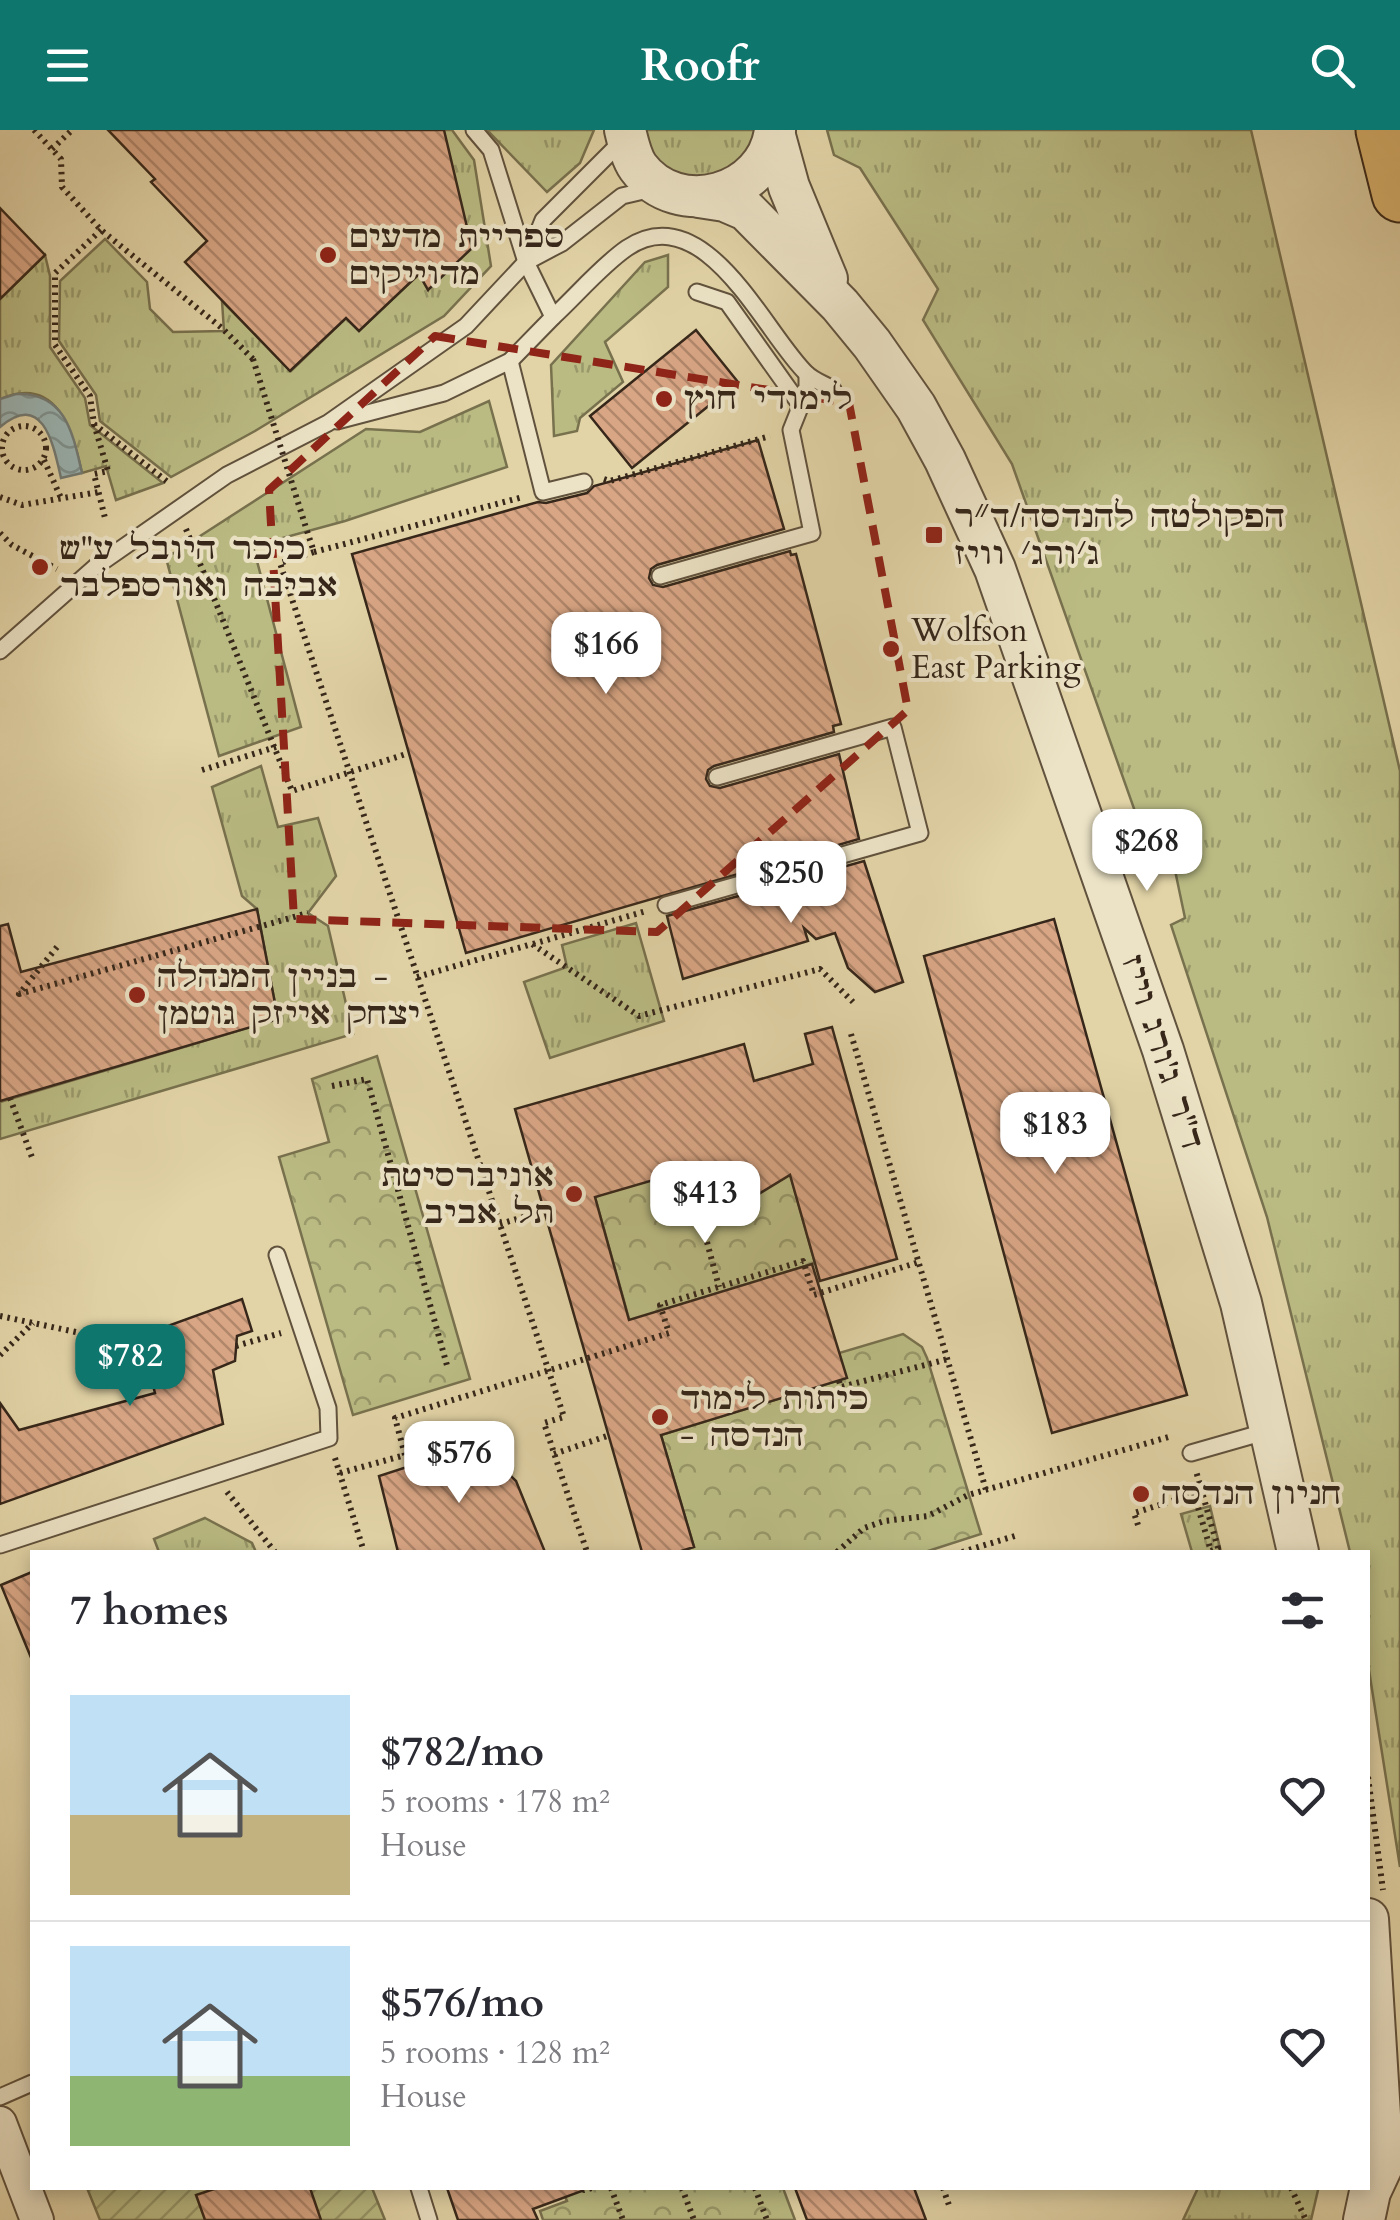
<!DOCTYPE html>
<meta charset="utf-8">
<style>
:root{--surface:#fff;--page:#f2f2f3;--text:#2b2b33;--muted:#7c7c81;--line:#e1e1e2;--accent:#0f766e}
body{margin:0;font-family:Cardo,"Frank Ruhl Libre",serif;background:var(--page);color:var(--text);height:100vh;display:flex;flex-direction:column;font-size:38px;white-space:nowrap}
*{box-sizing:border-box;margin:0}
p{font-size:32px;color:var(--muted)}
.icon{flex:none;width:55px;height:55px;fill:none;stroke:currentColor;stroke-width:2;stroke-linecap:round;stroke-linejoin:round}
.map{position:relative;flex:1;overflow:hidden}
.panel{position:absolute;left:30px;top:1420px;width:1340px;height:640px;display:flex;flex-direction:column;background:var(--surface);border-radius:0px;box-shadow:0 5px 15px #0003}
.panel>*{flex:none}
.price{position:absolute;translate:-50% -85px;padding:0 22px;border-radius:20px;background:#fff;color:#222;font-size:32px;line-height:65px;filter:drop-shadow(0 2px 5px #0008)}
.price::after{content:'';position:absolute;left:50%;top:60px;width:30px;height:22px;margin-left:-15px;background:inherit;clip-path:polygon(0 0,100% 0,50% 100%)}
.price.current{background:var(--accent);color:#fff}
ul{padding:0;list-style:none}
li{display:flex;align-items:center;gap:30px;height:250px;padding:0 40px}
li+li{border-top:2px solid var(--line)}
li span{display:grid;place-items:center;flex:none;width:280px;height:200px;border-radius:0px;color:#555}
li>.icon{margin-inline-start:auto}
span .icon{width:120px;height:120px;fill:#fffc;stroke-width:1}
li b{font-size:42px}
h2{display:flex;justify-content:space-between;align-items:center;height:120px;padding:0 40px;font-size:42px}
header{display:flex;justify-content:space-between;align-items:center;height:130px;padding:0 40px;background:var(--accent);color:#fff;font-size:45px;font-weight:600}
.map>svg:first-child{display:block}
.grass{fill:url(#grass-tufts);stroke:#78714e;stroke-width:2.5}
.forest{fill:url(#forest-crowns);stroke:#78714e;stroke-width:2.5}
.garden{fill:url(#garden-furrows);stroke:#78714e;stroke-width:2.5}
.water{fill:url(#water-waves);stroke:#737c76;stroke-width:2.5}
.building{fill:url(#building-back-hatch);stroke:#36271a;stroke-width:2.5}
.lines{fill:none;stroke-linecap:round;stroke-linejoin:round}
.service-casing{stroke:#61523d;stroke-width:19}
.minor-casing{stroke:#61523d;stroke-width:36}
.tertiary-casing{stroke:#61523d;stroke-width:44}
.motorway-casing{stroke:#36271a;stroke-width:59}
.path{stroke:#36271a;stroke-width:6;stroke-dasharray:2.5 5;stroke-linecap:butt}
.service{stroke:#ece3c6;stroke-width:15}
.minor{stroke:#ece3c6;stroke-width:32}
.tertiary{stroke:#ece3c6;stroke-width:40}
.motorway{stroke:#e1ba74;stroke-width:55}
.path-bridge{stroke:#36271a;stroke-width:6;stroke-dasharray:2.5 5;stroke-linecap:butt}
.marked{fill:none;stroke:#8f2418;stroke-width:8;stroke-dasharray:20 12;stroke-linejoin:round}
.poi-dot{fill:#8f2418;stroke:#ece3c6;stroke-width:4}
.labels{text-anchor:middle;dominant-baseline:central;stroke-width:8;stroke-linejoin:round;paint-order:stroke}
.poi-label{font-size:32px;fill:#36271a;stroke:#ece3c6;text-anchor:start}
.street-label{font-size:32px;fill:#36271a;stroke:#ece3c6}
</style>
<header><svg class="icon" aria-label="menu" viewBox="0 0 24 24"><path d="M4 6h16M4 12h16M4 18h16"/></svg>Roofr<svg class="icon" aria-label="search" viewBox="0 0 24 24"><circle cx="10" cy="10" r="6"/><path d="M15 15l6 6"/></svg></header>
<div class="map">
<svg width="1400" height="2090" viewBox="0 0 1400 2090">
<defs>
<pattern id="grass-tufts" width="24" height="20" patternUnits="userSpaceOnUse" patternTransform="scale(2.5)"><rect width="24" height="20" fill="#babb83"/><path d="M3 7l-1-3M5 7V3M7 7l1-3M15 17l-1-3M17 17v-4M19 17l1-3" fill="none" stroke="#98986a"/></pattern>
<pattern id="forest-crowns" width="20" height="18" patternUnits="userSpaceOnUse" patternTransform="scale(2.5)"><rect width="20" height="18" fill="#babb83"/><path d="M2 6a3 3 0 1 1 6 0M12 15a3 3 0 1 1 6 0" fill="none" stroke="#98986a"/></pattern>
<pattern id="garden-furrows" width="10" height="10" patternUnits="userSpaceOnUse" patternTransform="scale(2.5)"><rect width="10" height="10" fill="#babb83"/><path d="M-1 1l2-2M0 10L10 0M9 11l2-2" fill="none" stroke="#98986a"/></pattern>
<pattern id="water-waves" width="16" height="10" patternUnits="userSpaceOnUse" patternTransform="scale(2.5)"><rect width="16" height="10" fill="#9bb5b4"/><path d="M0 5q4-4 8 0t8 0" fill="none" stroke="#7f9392"/></pattern>
<pattern id="building-back-hatch" width="6" height="6" patternUnits="userSpaceOnUse" patternTransform="scale(2.5)"><rect width="6" height="6" fill="#d9a685"/><path d="M-1 5l2 2M0 0l6 6M5-1l2 2" fill="none" stroke="#b1876c"/></pattern>
</defs>
<rect width="100%" height="100%" fill="#e2d4a7"/>
<filter id="stains"><feTurbulence type="fractalNoise" baseFrequency=".002" numOctaves="4"/><feColorMatrix values="0 0 0 0 .2 0 0 0 0 .09 0 0 0 0 .02 0 0 0 .5 -.17"/></filter>
<radialGradient id="worn" r=".72"><stop offset=".6" stop-color="#630" stop-opacity="0"/><stop offset="1" stop-color="#630" stop-opacity=".3"/></radialGradient>
<g class="grass">
<path d="M442,0H452L474,30L491,136L444,186L255,301L171,347L100,291L96,265L59,211L60,151L105,109L147,152L150,179L173,202L224,201L222,171L291,241L346,188L359,201L419,144L428,159Z"/>
<path d="M487,0H594L580,33L547,62Z"/>
<path d="M640,0H758C740,48 692,66 653,28C646,22 643,9 640,0Z"/>
<path d="M827,0H1251L1400,641V1737L1368,1534V1422H1350L1267,1087L1171,795L1185,788L1172,726L1149,721L1012,334L923,190L938,159L860,38L834,25Z"/>
<path d="M45,125L50,146V217L85,268L90,295L163,353L116,370L106,336L82,343C73,301 57,244 0,269V169Z"/>
<path d="M668,125V157L605,212L623,252L580,288L577,301L554,306L551,235L645,132Z"/>
<path d="M489,271L507,337L345,391L253,416L301,597L219,626L166,428L366,299L420,302Z"/>
<path d="M261,636L278,697L318,688L336,746L308,783L328,796L353,904L0,1009V972L278,889L257,779L242,766L212,657Z"/>
<path d="M636,793L664,891L550,928L524,852L567,837L562,815Z"/>
<path d="M1210,1376L1221,1422H1192L1181,1384Z"/>
<path d="M205,1388L252,1413L256,1422H159L154,1409Z"/>
<path d="M1198,2058H1318V2060L1311,2090H1183Z"/>
</g>
<g class="forest">
<path d="M377,926L470,1249L353,1285L279,1027L329,1012L312,949Z"/>
<path d="M673,1035L681,1072C724,1082 754,1067 790,1044L815,1133L669,1178L631,1196L595,1067Z"/>
<path d="M903,1204L922,1217L927,1228L981,1404L925,1422H678L694,1417L661,1305L846,1248L839,1223Z"/>
<path d="M562,2058H783L795,2090H543L540,2081L567,2071Z"/>
</g>
<path class="garden" d="M87,2058H372L385,2090H100Z"/>
<path class="water" d="M16,264C66,262 73,304 82,343L61,348C54,318 44,259 0,297V269Z"/>
<g class="building">
<path d="M108,0H444L472,118L428,160L419,144L359,201L346,188L290,241L185,132L207,111L151,52L155,49Z"/>
<path d="M0,78L45,125L0,169Z"/>
<path d="M696,200L738,252L632,338L590,286Z"/>
<path d="M758,310L784,399L657,435L651,439L649,448L653,455L663,457L790,421L791,425L796,424L841,594L833,596L834,602L714,636L708,640L706,649L710,656L720,658L839,624L859,709L466,823L352,424L538,372L546,373L587,363L594,356Z"/>
<path d="M864,731L903,852L875,862L848,838L835,803L816,809L804,798L808,811L683,849L667,786Z"/>
<path d="M257,779L278,889L0,971V796L8,794L21,842Z"/>
<path d="M1054,789L1187,1265L1052,1303L924,826Z"/>
<path d="M832,897L897,1129L820,1151L790,1045L757,1065L717,1076L682,1072L674,1044L595,1067L629,1190L812,1134L847,1248L661,1305L694,1417L678,1422H642L515,979L744,914L754,951L813,934L805,904Z"/>
<path d="M242,1169L252,1201L237,1206L235,1231L213,1240L223,1294L0,1374V1273L19,1300L155,1263L140,1206Z"/>
<path d="M478,1314L516,1351L545,1422H398L379,1346Z"/>
<path d="M32,1442V1530L1,1455Z"/>
<path d="M217,2058H310L321,2090H205L196,2065Z"/>
<path d="M447,2058H582V2061L533,2079L538,2090H458Z"/>
<path d="M795,2058H914L926,2090H807Z"/>
</g>
<g class="lines">
<g class="service-casing">
<g id="service">
<path d="M526,132L543,90L621,12"/>
<path d="M697,162L727,172L801,276"/>
<path d="M553,187C577,165 601,136 627,118C705,66 764,202 806,243C813,250 824,254 833,259"/>
<path d="M510,231L543,362L584,352"/>
<path d="M337,291L444,263L510,231L553,187L526,132L491,20L474,0"/>
<path d="M660,446L812,403L791,300L807,260V244"/>
<path d="M0,521L95,437L227,345L328,293L466,196L526,132L562,113L622,66L652,59"/>
<path d="M666,775L920,703L893,597L717,647"/>
<path d="M1191,1323L1268,1301"/>
<path d="M0,1415L329,1308L328,1278L277,1125"/>
<path d="M0,1967L32,1953"/>
<path d="M419,2058L429,2090"/>
</g>
</g>
<g class="minor-casing">
<path id="minor" d="M0,1993L37,2090"/>
</g>
<g class="tertiary-casing">
<g id="tertiary">
<path d="M625,0C628,12 631,27 638,37C678,91 767,65 775,0"/>
<path d="M775,6L789,57L827,149"/>
<path d="M699,67L725,71L746,80L840,175L872,214L916,277L945,330L995,439L1163,920L1241,1173L1298,1422"/>
<path d="M1364,2090L1370,2062L1383,2034L1368,1789"/>
</g>
</g>
<g class="motorway-casing">
<path id="motorway" d="M1384,0L1400,64"/>
</g>
<g class="path">
<path d="M34,0L61,29L62,57L101,100L223,199L253,229"/>
<path d="M52,19L72,0"/>
<path d="M101,100L55,143V215L90,266L94,294L169,353"/>
<path d="M94,294L108,341L94,344L105,388"/>
<circle cx="24" cy="318" r="22"/>
<path d="M44,330L61,368"/>
<path d="M604,349L610,351L770,306"/>
<path d="M0,367L22,375L99,362"/>
<path d="M186,399L292,661L409,623"/>
<path d="M307,401L314,422L280,433L564,1287L544,1293L587,1422"/>
<path d="M0,403L12,415L57,439"/>
<path d="M314,422L523,367"/>
<path d="M202,640L276,617"/>
<path d="M533,814L646,781"/>
<path d="M57,817L19,864L308,783"/>
<path d="M417,847L532,814L639,886L820,839L853,872"/>
<path d="M851,904L986,1360"/>
<path d="M332,956L367,949L448,1239"/>
<path d="M10,968L33,1030"/>
<path d="M500,1094L544,1081"/>
<path d="M707,1112L719,1157"/>
<path d="M0,1186L109,1209L175,1258"/>
<path d="M236,1216L281,1203"/>
<path d="M0,1225L33,1193"/>
<path d="M839,1251L841,1257L948,1229"/>
<path d="M554,1324L607,1306"/>
<path d="M335,1328L364,1422"/>
<path d="M340,1343L405,1325L395,1288L669,1203L660,1175L803,1131L814,1165L919,1132"/>
<path d="M227,1362L275,1422"/>
<path d="M1138,1395L1134,1383L1194,1364L1211,1421L1218,1418L1196,1341"/>
<path d="M837,1422L864,1398L884,1391L928,1386L968,1365L1172,1306"/>
<path d="M962,1422L1018,1405"/>
<path d="M1368,1647L1383,1760"/>
<path d="M583,2058L584,2060L592,2058"/>
<path d="M611,2058L623,2090"/>
<path d="M682,2058L694,2090"/>
<path d="M755,2058L767,2090"/>
<path d="M943,2058L950,2078"/>
<path d="M1291,2058L1306,2090"/>
</g>
<use href="#service" class="service"/>
<use href="#minor" class="minor"/>
<use href="#tertiary" class="tertiary"/>
<use href="#motorway" class="motorway"/>
<path class="path-bridge" d="M253,229L307,401"/>
</g>
<path class="marked" d="M435,206L849,273L908,580L657,802L294,789L269,360Z"/>
<g class="poi-dot">
<circle cx="328" cy="125" r="10"/>
<circle cx="664" cy="269" r="10"/>
<rect x="924" y="395" width="20" height="20" rx="5"/>
<circle cx="40" cy="437" r="10"/>
<circle cx="891" cy="519" r="10"/>
<circle cx="137" cy="865" r="10"/>
<circle cx="574" cy="1064" r="10"/>
<circle cx="660" cy="1287" r="10"/>
<circle cx="1141" cy="1364" r="10"/>
</g>
<g class="labels">
<g class="poi-label">
<text x="348" y="107">ספריית מדעים<tspan x="348" dy="37">מדוייקים</tspan></text>
<text x="684" y="269">לימודי חוץ</text>
<text x="954" y="387">הפקולטה להנדסה/ד״ר<tspan x="954" dy="37">ג׳ורג׳ וויז</tspan></text>
<text x="60" y="419">כיכר היובל ע"ש<tspan x="60" dy="37">אביבה ואורספלבר</tspan></text>
<text x="911" y="501">Wolfson<tspan x="911" dy="37">East Parking</tspan></text>
<text x="157" y="847">בניין המנהלה -<tspan x="157" dy="37">יצחק אייזק גוטמן</tspan></text>
<text x="554" y="1046" text-anchor="end">אוניברסיטת<tspan x="554" dy="37">תל אביב</tspan></text>
<text x="680" y="1269">כיתות לימוד<tspan x="680" dy="37">- הנדסה</tspan></text>
<text x="1161" y="1364">חניון הנדסה</text>
</g>
<g class="street-label">
<text transform="translate(1162 922) rotate(72)">ד"ר ג'ורג וייז</text>
</g>
</g>
<rect width="100%" height="100%" filter="url(#stains)"/>
<rect width="100%" height="100%" fill="url(#worn)"/>
</svg>
<b class="price" style="left:606px;top:567px">$166</b>
<b class="price" style="left:1147px;top:764px">$268</b>
<b class="price" style="left:791px;top:796px">$250</b>
<b class="price" style="left:1055px;top:1047px">$183</b>
<b class="price" style="left:705px;top:1116px">$413</b>
<b class="price current" style="left:130px;top:1279px">$782</b>
<b class="price" style="left:459px;top:1376px">$576</b>
<section class="panel">
<h2>7 homes<svg class="icon" aria-label="filters" viewBox="0 0 24 24"><path d="M4 7h16M4 17h16"/><circle cx="9" cy="7" r="2"/><circle cx="15" cy="17" r="2"/></svg></h2>
<ul>
<li><span style="background:linear-gradient(#bfe0f5 60%,#c2b280 0)"><svg class="icon" aria-label="home" viewBox="0 0 24 24"><path d="M3 11l9-7 9 7M6 9v11h12V9"/></svg></span><div><b>$782/mo</b><p>5 rooms · 178 m²</p><p>House</p></div><svg class="icon" aria-label="heart" viewBox="0 0 24 24"><path d="M12 20l-8-8c-3-5 5-10 8-4 3-6 11-1 8 4z"/></svg></li>
<li><span style="background:linear-gradient(#bfe0f5 65%,#8fb573 0)"><svg class="icon" aria-label="home" viewBox="0 0 24 24"><path d="M3 11l9-7 9 7M6 9v11h12V9"/></svg></span><div><b>$576/mo</b><p>5 rooms · 128 m²</p><p>House</p></div><svg class="icon" aria-label="heart" viewBox="0 0 24 24"><path d="M12 20l-8-8c-3-5 5-10 8-4 3-6 11-1 8 4z"/></svg></li>
</ul>
</section>
</div>
